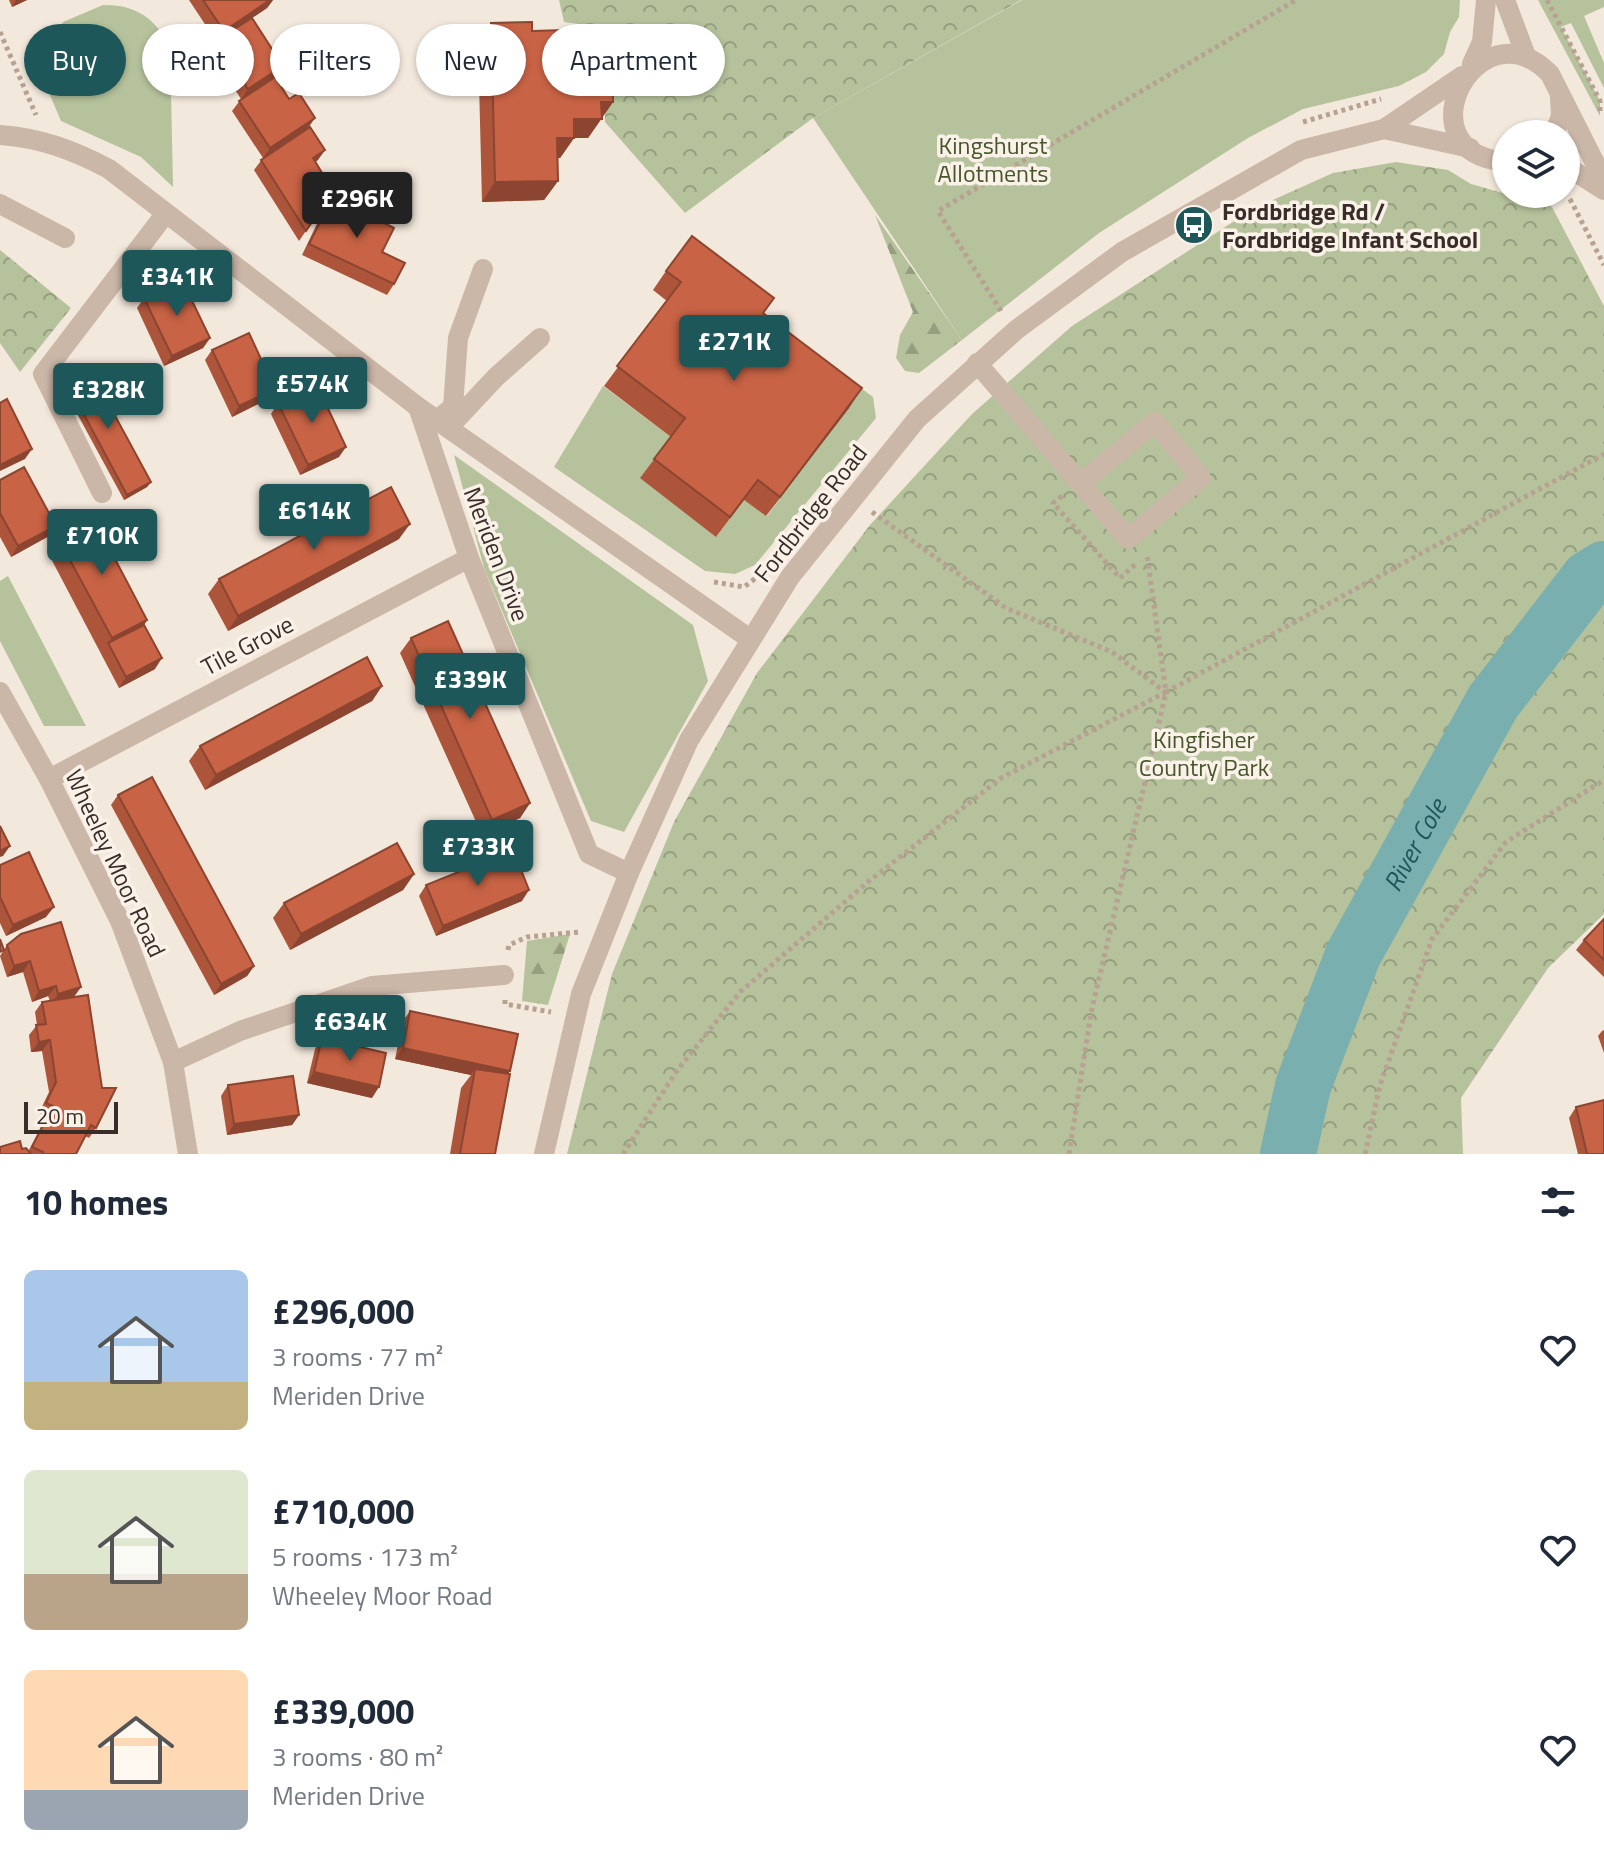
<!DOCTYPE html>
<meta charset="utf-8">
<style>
:root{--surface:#fff;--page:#f6f6f7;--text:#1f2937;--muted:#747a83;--accent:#1d575a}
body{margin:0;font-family:"Titillium Web",sans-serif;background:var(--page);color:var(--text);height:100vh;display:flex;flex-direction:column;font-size:30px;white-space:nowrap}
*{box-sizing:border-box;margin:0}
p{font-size:26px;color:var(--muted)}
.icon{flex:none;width:44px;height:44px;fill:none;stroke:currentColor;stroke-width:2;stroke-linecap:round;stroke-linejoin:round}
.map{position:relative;height:1154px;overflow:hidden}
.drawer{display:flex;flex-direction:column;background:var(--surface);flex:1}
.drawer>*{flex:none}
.top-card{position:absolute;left:24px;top:24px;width:800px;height:72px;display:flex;gap:16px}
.tools{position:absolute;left:1492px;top:120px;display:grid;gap:16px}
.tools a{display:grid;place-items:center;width:88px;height:88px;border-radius:50%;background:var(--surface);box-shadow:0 2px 6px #0004;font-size:40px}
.scale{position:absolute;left:24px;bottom:20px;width:94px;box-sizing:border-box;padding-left:8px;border:4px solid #382d28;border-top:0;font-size:22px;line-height:28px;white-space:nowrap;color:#382d28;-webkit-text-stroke:6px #faf2e9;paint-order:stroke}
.price{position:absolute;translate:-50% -68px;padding:0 18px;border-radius:8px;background:var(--accent);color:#fff;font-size:26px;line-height:52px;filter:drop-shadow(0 2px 4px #0008)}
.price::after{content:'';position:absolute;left:50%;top:48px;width:24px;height:18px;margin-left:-12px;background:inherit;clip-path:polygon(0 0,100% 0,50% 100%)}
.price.selected{background:#222;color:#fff}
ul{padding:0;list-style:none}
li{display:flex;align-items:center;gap:24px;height:200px;padding:0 24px}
li span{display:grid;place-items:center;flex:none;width:224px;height:160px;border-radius:12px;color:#555}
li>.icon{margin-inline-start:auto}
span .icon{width:96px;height:96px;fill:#fffc;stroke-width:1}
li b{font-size:34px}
h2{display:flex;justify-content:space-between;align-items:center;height:96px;padding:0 24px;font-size:34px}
.pill{padding:0 28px;border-radius:36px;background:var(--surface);box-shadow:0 2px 6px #0004;font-size:28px;line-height:72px}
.pill.selected{background:var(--accent);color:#fff}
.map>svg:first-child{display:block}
.green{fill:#b6c29c}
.forest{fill:url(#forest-firs)}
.park{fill:url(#park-crowns)}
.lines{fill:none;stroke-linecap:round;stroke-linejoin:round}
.river{stroke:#7aafb0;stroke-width:56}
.path{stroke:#b7a192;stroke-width:5;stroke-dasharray:4 4;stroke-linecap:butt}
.minor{stroke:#cbb7a8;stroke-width:20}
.wall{fill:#ac553b}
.shaded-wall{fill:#8c4530}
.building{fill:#c86345;stroke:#8c4530;stroke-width:2}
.labels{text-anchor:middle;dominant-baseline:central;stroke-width:7;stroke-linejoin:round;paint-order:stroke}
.park-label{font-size:24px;fill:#47562b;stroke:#faf2e9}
.poi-label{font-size:24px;font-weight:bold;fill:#382d28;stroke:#faf2e9;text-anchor:start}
.street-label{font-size:24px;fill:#382d28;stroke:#faf2e9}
.water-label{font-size:26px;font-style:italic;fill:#1d575a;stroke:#faf2e9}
</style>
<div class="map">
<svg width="1604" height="1154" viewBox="0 0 1604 1154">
<defs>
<pattern id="forest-firs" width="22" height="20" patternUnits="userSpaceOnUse" patternTransform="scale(2)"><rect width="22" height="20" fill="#b6c29c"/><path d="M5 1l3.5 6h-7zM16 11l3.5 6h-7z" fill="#959e7f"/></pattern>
<pattern id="park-crowns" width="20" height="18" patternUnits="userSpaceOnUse" patternTransform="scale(2)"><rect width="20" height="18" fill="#b6c29c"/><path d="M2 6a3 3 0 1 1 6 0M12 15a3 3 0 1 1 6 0" fill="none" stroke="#959e7f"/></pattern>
</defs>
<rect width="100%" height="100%" fill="#f3e8dc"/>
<g class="green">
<path d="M1022,0H1460L1459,17L1450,32L1444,54L1426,72L1399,86L1303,109L1248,138L1099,233L962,340L813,118Z"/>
<path d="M1538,0H1604V7L1584,16L1604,63V88L1571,23L1561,27L1600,101V116Z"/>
<path d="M103,5C144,5 156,23 177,55L171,91L173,187L141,157L61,121L36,62L63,22Z"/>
<path d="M857,385L873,397L876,418L755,565L735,574L705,571L554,467L603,386L671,437L717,536L744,500L767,516L848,408Z"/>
<path d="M454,455L693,625L708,681L624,832L591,821L484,568Z"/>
<path d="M8,576L86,726H44L0,641V581Z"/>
</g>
<g class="forest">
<path d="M875,215L962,340L919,373L905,371L896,358L900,335L913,312Z"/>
<path d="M570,934L548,1005L522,1001L527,941Z"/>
</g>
<g class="park">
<path d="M559,0H1021L813,118L685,213L605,122L607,46L587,44L586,25L564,22Z"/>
<path d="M1396,162L1448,170L1471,184L1506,194H1533L1552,207L1604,306V914L1548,968L1461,1098L1463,1154H567L612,974L674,822L757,673L870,525L972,414L1072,326L1253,209L1333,173Z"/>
<path d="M0,250L71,308L20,372L0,343Z"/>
</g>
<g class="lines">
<path class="river" id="s1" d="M1288,1154L1303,1086L1353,955L1493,702L1589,578L1604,569"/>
<g class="path">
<path d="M1547,0L1600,101V114"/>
<path d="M0,32L36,115"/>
<path d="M1303,122L1381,99"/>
<path d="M1570,199L1604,265"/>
<path d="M1001,311L938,211L1296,0"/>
<path d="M1062,496L1053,503L1120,578L1137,563"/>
<path d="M872,512L1006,608L1112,652L1165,692"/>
<path d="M714,582L744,587L760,575"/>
<path d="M508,950L509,945L527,937L580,932"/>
<path d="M505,1000V1004L551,1012"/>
<path d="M623,1154L676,1072L740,992L868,882L1001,778L1166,692L1147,555"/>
<path d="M1069,1154L1091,1013L1166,692L1604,454"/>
<path d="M1365,1154L1380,1085L1432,939L1506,842L1604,780"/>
</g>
<g class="minor">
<path d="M1505,0L1526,56"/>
<path d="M1472,64L1482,42L1486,0"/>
<path d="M1384,129L1470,148"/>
<path d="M1554,134L1561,116L1560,98"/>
<path d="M0,135C41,138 73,150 109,169L418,407L750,639"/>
<path d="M1506,162C1397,152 1479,0 1550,74L1604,181"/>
<path d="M1566,166L1604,190"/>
<path d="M0,204L65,238"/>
<path d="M977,363L1128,539L1201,478L1155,422L1082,482"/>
<path d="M418,407L469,558L589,854L629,873"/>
<path d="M437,420L453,407L458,338L483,269"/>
<path d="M452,424L496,377L540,338"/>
<path d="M102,493L43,374L166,213"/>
<path d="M0,692L49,779L120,921L173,1062L188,1154"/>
<path d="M49,779L469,558"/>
<path d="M173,1062L240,1031L372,986L504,975"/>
<path d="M544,1154L581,994L629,873L689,740L790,577L917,419L1016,330L1122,252L1301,150L1384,129L1462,76"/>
</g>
</g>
<g class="wall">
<path d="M9,0H27L12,7Z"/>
<path d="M189,0H273L267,8L252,18L276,76L275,77L308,128L325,150L315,162L333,191L299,241L254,170L263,158L232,111L241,99L210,51L216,41Z"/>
<path d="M491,23L532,31L600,53L613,102L588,138H574L560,158H557L558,181L544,200L482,202L478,42Z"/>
<path d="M333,197L382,252L394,284L387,295L302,255L325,207Z"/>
<path d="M666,271L774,298L764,313L849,408L766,516L744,500L716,537L640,478L671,437L604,386L667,301L653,290Z"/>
<path d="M144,298L210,338L203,348L164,366L137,308Z"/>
<path d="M212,350L275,389L268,399L232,417L205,360Z"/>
<path d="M65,379L151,482L147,487L124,500L61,384Z"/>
<path d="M278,403L339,457L300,475L271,414Z"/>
<path d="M0,480L49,536L11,557L0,537Z"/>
<path d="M57,536L147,620L144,625L155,669L119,688L47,551Z"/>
<path d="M399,539L228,631L208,594L219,579Z"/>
<path d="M411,638L530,803L520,818L482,835L400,653Z"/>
<path d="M382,686L372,701L205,790L189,761L200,746Z"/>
<path d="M118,795L254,966L247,976L214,995L111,805Z"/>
<path d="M0,865L46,917L6,936L0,923Z"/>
<path d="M414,874L403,890L290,950L273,918L284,903Z"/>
<path d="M426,885L522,901L436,936L419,896Z"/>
<path d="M1604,919V977L1576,950L1584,940Z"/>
<path d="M21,934L74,997L96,1128L89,1138L85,1136L76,1154H0L22,1149L29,1150L46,1117L39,1113L49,1092L42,1051L31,1052L29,1035L37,1025L35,1012L42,1002L50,1001L48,996L32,1002L23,972L7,977L0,956L7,945Z"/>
<path d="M410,1011L510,1071L508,1074L495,1154H450L461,1088L471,1075L395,1059L403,1021Z"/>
<path d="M1604,1030V1053L1598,1036L1602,1031Z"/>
<path d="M322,1038L372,1098L307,1083L315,1049Z"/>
<path d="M228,1085L299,1115L292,1125L227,1135L221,1096Z"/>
<path d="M1576,1107L1604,1154H1578L1569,1118Z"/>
</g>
<g class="shaded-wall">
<path d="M16,0H27L12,7Z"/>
<path d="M270,0H273L267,8L216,42L224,31Z"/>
<path d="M283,66L276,76L241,99L248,89Z"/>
<path d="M601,102H613L588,138H574L560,158H543L557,138L574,119Z"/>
<path d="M315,118L308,128L263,158L270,148Z"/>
<path d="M325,150L318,160L306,169L313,158Z"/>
<path d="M558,181L544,200L482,202L495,182Z"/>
<path d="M210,338L203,348L164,366L172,356Z"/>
<path d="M862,388L849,408L766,516L780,497Z"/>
<path d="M275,389L268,399L232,417L239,406Z"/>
<path d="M346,447L339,457L300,475L308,465Z"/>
<path d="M32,449L25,459L0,471V465Z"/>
<path d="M151,482L147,487L124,500L127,495Z"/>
<path d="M410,524L399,539L228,631L238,616Z"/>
<path d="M56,526L49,536L11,557L18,546Z"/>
<path d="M147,620L137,635L108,643L112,638Z"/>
<path d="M162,658L155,669L119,688L126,677Z"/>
<path d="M382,686L372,701L205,790L216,775Z"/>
<path d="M530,803L520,818L482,835L492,820Z"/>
<path d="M10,846L3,856L0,857V851Z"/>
<path d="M414,874L403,890L290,950L301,934Z"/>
<path d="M529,890L522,901L436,936L443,926Z"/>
<path d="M54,907L46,917L6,936L13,925Z"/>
<path d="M30,961L23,972L7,977L14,966Z"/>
<path d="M254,966L247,976L214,995L221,984Z"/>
<path d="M56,986L48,996L32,1002L39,991Z"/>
<path d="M81,987L74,997L51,1004L58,994Z"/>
<path d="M50,1040L42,1051L31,1052L39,1042Z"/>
<path d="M403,1048L510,1071L503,1082L475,1069L471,1075L395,1059Z"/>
<path d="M314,1072L379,1087L372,1098L307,1083Z"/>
<path d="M299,1115L292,1125L227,1135L234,1124Z"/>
</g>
<g class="building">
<path d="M203,0H270L224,31Z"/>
<path d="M252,18L283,66L248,89L217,40Z"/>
<path d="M532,22V31L600,29V53H612L613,102H601L602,119H574V138H557L558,181L495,182L491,23Z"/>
<path d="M275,77L289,99L299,93L315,118L270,148L239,101Z"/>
<path d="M310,127L325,150L313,158L333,191L306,231L261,160Z"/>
<path d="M333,197L394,228L382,252L405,263L394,284L309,244Z"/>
<path d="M692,236L774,298L763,313L862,388L780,497L758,480L730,517L654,459L685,418L617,366L681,282L666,271Z"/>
<path d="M182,280L210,338L172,356L144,298Z"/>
<path d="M249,333L275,389L239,406L212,350Z"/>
<path d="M88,366L151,482L127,495L65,379Z"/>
<path d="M317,385L346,447L308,465L278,403Z"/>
<path d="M7,399L32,449L0,465V403Z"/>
<path d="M24,467L56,526L18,546L0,513V480Z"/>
<path d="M391,487L410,524L238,616L219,579Z"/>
<path d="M93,517L147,620L112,638L57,536Z"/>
<path d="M448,621L530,803L492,820L411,638Z"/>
<path d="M144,625L162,658L126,677L108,643Z"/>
<path d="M367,657L382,686L216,775L200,746Z"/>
<path d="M152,777L254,966L221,984L118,795Z"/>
<path d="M0,826L10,846L0,851Z"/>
<path d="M397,843L414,874L301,934L284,903Z"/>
<path d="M513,850L529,890L443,926L426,885Z"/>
<path d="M29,852L54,907L13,925L0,897V865Z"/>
<path d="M1604,919V960L1584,940Z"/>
<path d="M61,922L81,987L58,994L56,986L39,991L30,961L14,966L7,945L21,934Z"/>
<path d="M0,939L4,950L0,952Z"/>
<path d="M88,995L102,1088H116L96,1128L91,1125L76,1154H42L43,1152L32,1147L53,1106L46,1103L56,1082L50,1040L39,1042L36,1025L46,1024L42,1002Z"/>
<path d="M410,1011L518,1034L510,1071L403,1048Z"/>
<path d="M322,1038L386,1053L379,1087L314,1072Z"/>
<path d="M475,1069L510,1074L495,1154H460Z"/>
<path d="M293,1076L299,1115L234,1124L228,1085Z"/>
<path d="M1604,1100V1154H1587L1576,1107Z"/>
<path d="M20,1141L22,1149L26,1148L31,1154H0V1147Z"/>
</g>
<defs>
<g id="bus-disc" transform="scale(2)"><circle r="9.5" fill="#1d575a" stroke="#faf2e9"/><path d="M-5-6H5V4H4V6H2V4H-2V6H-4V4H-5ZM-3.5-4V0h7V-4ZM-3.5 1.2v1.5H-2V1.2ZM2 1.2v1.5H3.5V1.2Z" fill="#fff"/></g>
</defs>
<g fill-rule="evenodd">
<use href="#bus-disc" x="1194" y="225"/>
</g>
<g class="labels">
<g class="park-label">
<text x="993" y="145">Kingshurst<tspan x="993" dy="28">Allotments</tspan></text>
<text x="1204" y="739">Kingfisher<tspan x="1204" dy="28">Country Park</tspan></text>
</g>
<g class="poi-label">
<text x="1222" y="211">Fordbridge Rd /<tspan x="1222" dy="28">Fordbridge Infant School</tspan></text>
</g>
<g class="street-label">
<text transform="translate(810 513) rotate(-52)">Fordbridge Road</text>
<text transform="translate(497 554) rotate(69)">Meriden Drive</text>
<text transform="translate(247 645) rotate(-28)">Tile Grove</text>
<text transform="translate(116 863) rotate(65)">Wheeley Moor Road</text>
</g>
<g class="water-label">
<text stroke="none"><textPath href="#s1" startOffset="336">River Cole</textPath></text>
</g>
</g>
</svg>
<div class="tools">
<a><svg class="icon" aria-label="layers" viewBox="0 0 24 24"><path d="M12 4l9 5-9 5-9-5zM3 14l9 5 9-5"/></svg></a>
</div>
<div class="scale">20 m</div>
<b class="price selected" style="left:357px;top:240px">£296K</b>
<b class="price" style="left:177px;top:318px">£341K</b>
<b class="price" style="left:734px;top:383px">£271K</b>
<b class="price" style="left:312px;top:425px">£574K</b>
<b class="price" style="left:108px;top:431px">£328K</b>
<b class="price" style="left:314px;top:552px">£614K</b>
<b class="price" style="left:102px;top:577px">£710K</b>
<b class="price" style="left:470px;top:721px">£339K</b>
<b class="price" style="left:478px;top:888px">£733K</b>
<b class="price" style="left:350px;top:1063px">£634K</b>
<div class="top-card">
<a class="pill selected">Buy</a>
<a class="pill">Rent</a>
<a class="pill">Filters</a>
<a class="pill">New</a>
<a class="pill">Apartment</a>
</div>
</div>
<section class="drawer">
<h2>10 homes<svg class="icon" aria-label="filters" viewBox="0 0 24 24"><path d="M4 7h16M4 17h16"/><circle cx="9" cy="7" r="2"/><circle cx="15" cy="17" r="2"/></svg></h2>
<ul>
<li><span style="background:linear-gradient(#a9c7e8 70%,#c2b280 0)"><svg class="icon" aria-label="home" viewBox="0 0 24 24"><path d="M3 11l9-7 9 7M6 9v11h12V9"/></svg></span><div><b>£296,000</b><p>3 rooms · 77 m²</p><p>Meriden Drive</p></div><svg class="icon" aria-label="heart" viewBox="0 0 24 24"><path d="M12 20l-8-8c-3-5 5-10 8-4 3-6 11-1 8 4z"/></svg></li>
<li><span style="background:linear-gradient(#dfe7d0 65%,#b9a48a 0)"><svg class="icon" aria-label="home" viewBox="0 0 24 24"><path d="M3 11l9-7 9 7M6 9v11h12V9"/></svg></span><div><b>£710,000</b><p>5 rooms · 173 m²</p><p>Wheeley Moor Road</p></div><svg class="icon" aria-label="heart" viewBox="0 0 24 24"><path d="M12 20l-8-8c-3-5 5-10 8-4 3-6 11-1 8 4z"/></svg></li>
<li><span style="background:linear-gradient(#ffd9b3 75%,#9aa5b1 0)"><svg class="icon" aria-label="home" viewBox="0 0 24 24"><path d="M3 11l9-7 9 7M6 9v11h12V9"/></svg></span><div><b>£339,000</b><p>3 rooms · 80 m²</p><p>Meriden Drive</p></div><svg class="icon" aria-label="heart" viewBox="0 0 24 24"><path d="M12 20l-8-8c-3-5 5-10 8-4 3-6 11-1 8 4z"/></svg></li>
</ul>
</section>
